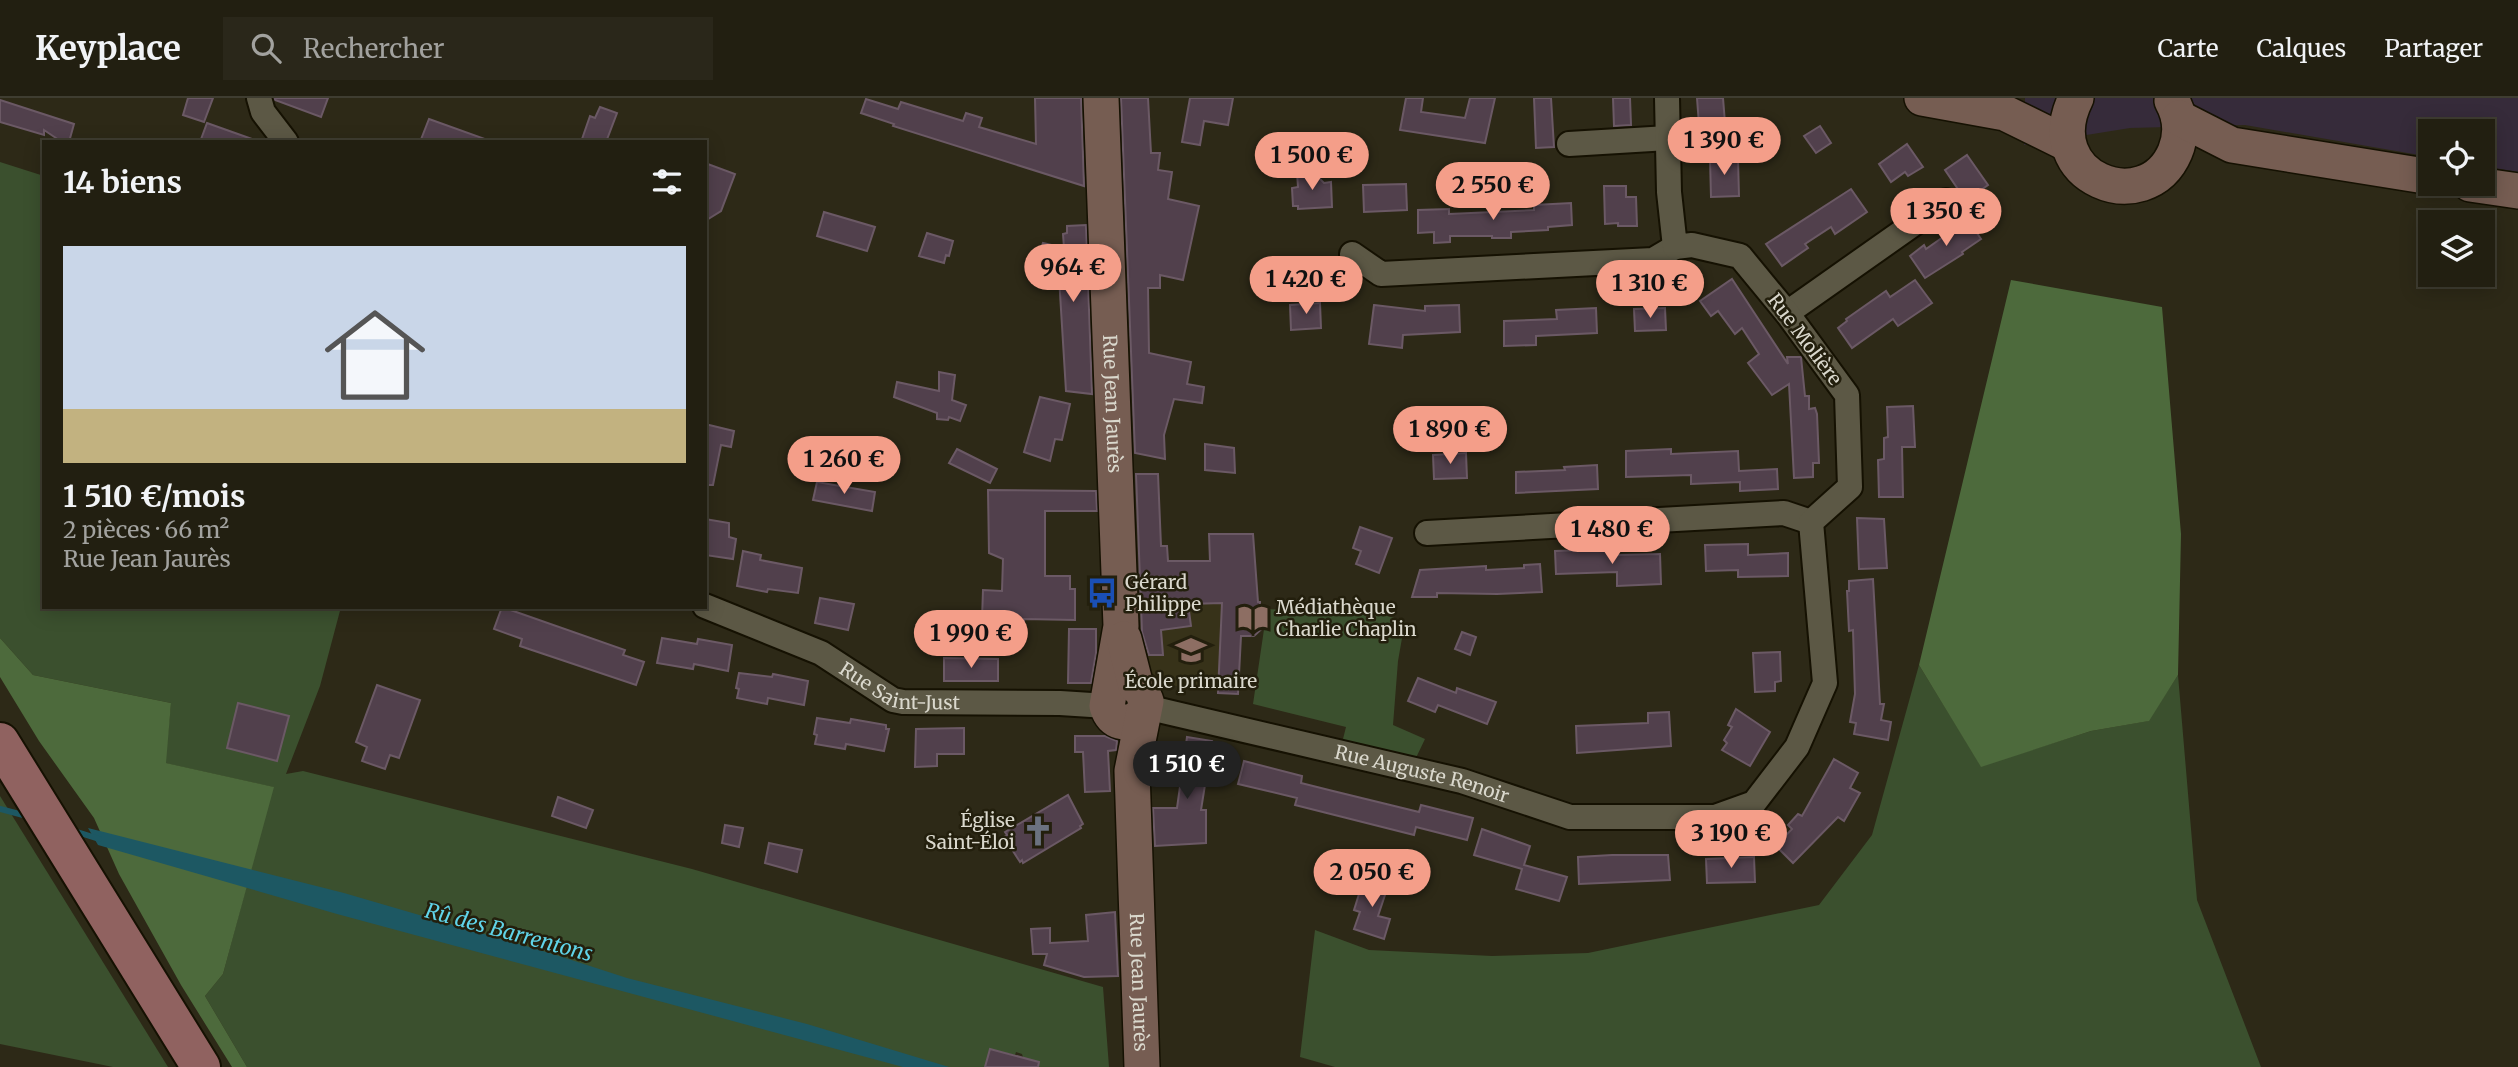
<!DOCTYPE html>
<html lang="fr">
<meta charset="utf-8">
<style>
:root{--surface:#221f11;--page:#2a271a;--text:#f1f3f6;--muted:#a2a29f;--line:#3f3d31;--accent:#f49e89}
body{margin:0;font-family:Merriweather,serif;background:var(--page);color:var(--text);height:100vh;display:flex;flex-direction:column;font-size:26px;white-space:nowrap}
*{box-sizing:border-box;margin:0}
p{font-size:23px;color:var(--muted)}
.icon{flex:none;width:38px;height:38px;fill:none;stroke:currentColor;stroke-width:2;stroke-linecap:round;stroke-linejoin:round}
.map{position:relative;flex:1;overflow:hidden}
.drawer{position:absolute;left:42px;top:42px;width:665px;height:469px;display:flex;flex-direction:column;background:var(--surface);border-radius:0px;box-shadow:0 4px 18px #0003,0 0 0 2px var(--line)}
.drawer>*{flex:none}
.tools{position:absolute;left:2418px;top:21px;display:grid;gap:14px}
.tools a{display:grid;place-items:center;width:77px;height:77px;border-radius:0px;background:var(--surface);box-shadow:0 4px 18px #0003,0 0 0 2px var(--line);font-size:35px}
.price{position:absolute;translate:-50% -60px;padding:0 16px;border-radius:24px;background:var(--accent);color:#111;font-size:23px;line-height:46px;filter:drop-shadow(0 2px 4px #0008)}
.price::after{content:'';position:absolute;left:50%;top:42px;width:21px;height:16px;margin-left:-10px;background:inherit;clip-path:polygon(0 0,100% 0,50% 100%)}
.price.active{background:#222;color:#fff}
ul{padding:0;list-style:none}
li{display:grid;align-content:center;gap:14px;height:371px;padding:0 21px}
li span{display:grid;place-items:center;height:217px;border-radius:0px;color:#555}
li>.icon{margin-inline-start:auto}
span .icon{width:126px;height:126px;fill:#fffc;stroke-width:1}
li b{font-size:30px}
h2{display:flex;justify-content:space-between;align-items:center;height:84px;padding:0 21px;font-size:30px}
header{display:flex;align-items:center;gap:42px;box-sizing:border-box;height:98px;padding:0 35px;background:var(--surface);border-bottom:2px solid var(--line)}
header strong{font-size:33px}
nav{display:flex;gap:38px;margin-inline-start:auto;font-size:24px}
.search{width:490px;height:63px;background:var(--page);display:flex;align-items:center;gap:18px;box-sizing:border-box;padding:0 24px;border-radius:0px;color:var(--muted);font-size:26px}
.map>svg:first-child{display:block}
.commercial{fill:#362b3a}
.built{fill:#373219}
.green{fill:#3b502e}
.forest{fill:#4d6a3c}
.water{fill:#1d5863}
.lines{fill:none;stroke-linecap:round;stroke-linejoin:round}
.stream{stroke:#1d5863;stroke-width:6}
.building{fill:#51404c;stroke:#6b5965;stroke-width:2}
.street-casing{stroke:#151102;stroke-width:28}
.secondary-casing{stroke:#151102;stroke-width:38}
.primary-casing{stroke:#151102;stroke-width:42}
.street{stroke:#5c5845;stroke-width:24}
.secondary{stroke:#765d52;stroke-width:35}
.primary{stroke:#906260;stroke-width:38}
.labels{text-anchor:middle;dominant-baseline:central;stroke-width:5;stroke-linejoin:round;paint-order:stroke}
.street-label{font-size:19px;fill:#dad8cd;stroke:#231f0d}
.poi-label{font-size:19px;fill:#dad8cd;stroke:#231f0d;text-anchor:start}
.water-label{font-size:21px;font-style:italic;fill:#60d4e9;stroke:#231f0d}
</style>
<header>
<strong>Keyplace</strong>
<div class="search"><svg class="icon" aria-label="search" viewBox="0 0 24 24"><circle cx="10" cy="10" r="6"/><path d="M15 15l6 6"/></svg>Rechercher</div>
<nav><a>Carte</a><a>Calques</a><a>Partager</a></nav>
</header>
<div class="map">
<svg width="2518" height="969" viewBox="0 0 2518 969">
<rect width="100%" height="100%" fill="#2d2917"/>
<path class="commercial" d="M2025,0H2518V74L2483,68V33H2431V59L2245,27L2130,30L2024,47Z"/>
<path class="built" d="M1243,504L1238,596L1168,587L1144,570L1141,508Z"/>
<g class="green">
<path d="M0,64L44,78V509H341L320,588L286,676L303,673L692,771L1103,889L1109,969H1026L1022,956L1016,954L1015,957L990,951L985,969H247L205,898L223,876L273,689L165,665L171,605L33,577L0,540Z"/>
<path d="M1267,511L1380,516L1405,523L1398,563L1393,627L1425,641L1413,666L1341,649L1346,629L1253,606Z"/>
<path d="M1919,567L1981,668L2091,633L2148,623L2178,577L2197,802L2261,969H1335L1300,959L1315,832L1369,852L1492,858L1588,855L1819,807L1872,737Z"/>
<path d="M0,698L168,969H113L0,946Z"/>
</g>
<g class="forest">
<path d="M2011,182L2162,209L2181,436L2178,577L2149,623L2091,633L1981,669L1919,567Z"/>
<path d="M0,540L33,577L171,605L166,665L274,689L223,876L205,898L247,969H232L181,887L119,776L94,720L39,643L0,579Z"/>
</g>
<path class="water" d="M88,730L344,795L553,856L627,880L807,926L949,969H903L337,816L98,747Z"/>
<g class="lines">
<g class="stream">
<path d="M0,711L27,718"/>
<path d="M74,733L99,741"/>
</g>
</g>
<g class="building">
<path d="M188,0H213L204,24L183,17Z"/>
<path d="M274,0H328L321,19L275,2Z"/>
<path d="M1035,0H1081L1084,88L893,28L894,26L861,15L866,1L898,11L901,4L963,23L966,15L982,20L979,29L1036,46Z"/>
<path d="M1121,0H1148L1151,55H1160L1158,72L1172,74L1168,101L1199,108L1183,182L1160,177V190H1148L1149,255L1191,264L1187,286L1204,289L1202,305L1174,301L1164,337L1165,361L1135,355Z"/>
<path d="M1190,0H1233L1228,27L1204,23L1200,47L1182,44Z"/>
<path d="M1406,0H1423L1421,14L1465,20L1470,0H1495L1485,45L1400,32Z"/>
<path d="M1534,0H1551L1554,49L1536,50Z"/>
<path d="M1613,0H1630L1631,27L1614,28Z"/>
<path d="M1697,0H1723L1725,25L1699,27Z"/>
<path d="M0,2L74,26L69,44H62L44,32V37L0,24Z"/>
<path d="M600,9L617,15L606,44H581L590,18L595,20Z"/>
<path d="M429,21L485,41L484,44H420Z"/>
<path d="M207,25L252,41V44H200Z"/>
<path d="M1820,28L1831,45L1816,55L1804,38Z"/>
<path d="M1907,46L1923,69L1908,78L1905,74L1891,84L1879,66Z"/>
<path d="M1967,57L1988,87L1966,103L1945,72Z"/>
<path d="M1738,60L1739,98L1711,99L1710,61Z"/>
<path d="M705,65L735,76L721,113L705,123Z"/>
<path d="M1313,74L1324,85L1331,84L1332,109L1298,111V108H1293L1292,90L1298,89L1297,75Z"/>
<path d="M1406,86L1407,112L1364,114L1363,87Z"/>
<path d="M1604,88H1626V99H1636L1637,128H1618V125L1605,126Z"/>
<path d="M1851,91L1867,114L1835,136L1831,129L1805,146L1808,150L1782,168L1766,146Z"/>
<path d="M1571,105L1572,127L1548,129V132L1511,134V140H1492V138H1450V144L1434,145V134L1418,135V112L1449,111V116L1534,112V107Z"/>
<path d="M824,114L875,129L867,153L817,138Z"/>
<path d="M1966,119L1981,141L1962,154L1963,156L1925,180L1910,158L1924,147L1926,151L1953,132L1951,129Z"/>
<path d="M1086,127L1092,296L1066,293L1059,179L1058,176L1042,174L1043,170L1035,167L1043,145L1064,150L1063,136L1067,135V128Z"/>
<path d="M927,135L953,143L949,158L946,157L944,165L919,158Z"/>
<path d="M1732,181L1788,266L1787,259H1801L1805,298H1809V311L1815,310L1817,316L1819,365H1813V379L1794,380L1789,286L1772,297L1748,265L1759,256L1742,230L1735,236L1718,213L1711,218L1700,203Z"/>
<path d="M1915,182L1932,205L1898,228L1893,221L1852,250L1838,230L1847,223L1846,221L1886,193L1890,199Z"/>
<path d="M1320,205L1321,230L1291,232L1290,207Z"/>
<path d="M1374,207L1425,213V208L1459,207L1460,234L1403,237L1402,250L1369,246Z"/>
<path d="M1596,210L1597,235L1536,238V247L1504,248V223L1557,221L1556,212Z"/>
<path d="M1665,210L1666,232L1635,233L1634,211Z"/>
<path d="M939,274L955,277L952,302L966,307L960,323L949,319L948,322L937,321V315L894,299L897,284L939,293Z"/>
<path d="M1040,299L1070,306L1062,342L1055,341L1050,363L1024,354Z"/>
<path d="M1913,308L1915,349H1902L1903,399H1879L1878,362L1884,361V340L1888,339L1887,309Z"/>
<path d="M705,326L734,333L731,349L721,347L713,387H705Z"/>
<path d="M1205,346L1234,350L1235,375L1205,372Z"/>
<path d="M957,351L997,371L990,385L949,365Z"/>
<path d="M1671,351V356L1738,353L1739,373L1777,371L1778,391L1740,393V384L1691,386V377L1626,379V353Z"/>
<path d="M1466,355L1467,380L1434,381L1433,357Z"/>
<path d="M1597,367L1598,391L1516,395V374L1565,372L1564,369Z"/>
<path d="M1136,376H1158L1161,448H1167L1168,463H1210L1209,436H1253L1258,504H1260V516L1268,525L1254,538H1241L1238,596L1218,595L1222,505L1188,506L1191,528L1161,532L1163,557H1149L1142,534Z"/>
<path d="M817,384L875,394L872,413L813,402Z"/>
<path d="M988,392L1096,393L1097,413H1045V478H1070V491H1075V522L1024,521V531H989V521H982L983,492L1002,493L1003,461L989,455Z"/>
<path d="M1857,420L1884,421L1887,470L1859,471Z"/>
<path d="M705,421L729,425V439L736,441L733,461L705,457Z"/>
<path d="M1360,429L1392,440L1379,475L1356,466L1361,453L1353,450Z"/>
<path d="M1748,446V457L1788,455V478L1738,479V472L1706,473L1705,447Z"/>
<path d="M1616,451V457L1660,456L1661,486L1617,488V474L1556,476L1555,453Z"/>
<path d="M743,453L761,457L760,462L802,470L798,495L768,491L767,494L737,488Z"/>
<path d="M1540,466L1542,494L1497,496L1437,495V499H1412L1420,472L1486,468V472L1524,470V467Z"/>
<path d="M1873,481L1880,606H1884L1881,622L1891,624L1888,642L1854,636L1856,625L1850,624L1855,596L1853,532L1849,533L1847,493H1849V483Z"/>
<path d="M820,500L854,506L848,532L815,525Z"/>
<path d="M502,509L625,552L623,557L644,564L636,587L520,548L522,541L494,531Z"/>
<path d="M1069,531H1096V555L1091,585H1068Z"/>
<path d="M1462,534L1476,539L1470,557L1455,551Z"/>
<path d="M662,540L697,546L698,541L732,547L728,573L694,566L693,571L657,565Z"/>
<path d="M1780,554L1781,583L1775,584V593L1755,594L1753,555Z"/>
<path d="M944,560L998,561V583H944Z"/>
<path d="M739,575L772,579L773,576L808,583L804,607L768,600L767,606L737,600L739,591L736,590Z"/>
<path d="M1418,580L1456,595L1457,590L1496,604L1487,626L1438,607L1435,614L1408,603Z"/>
<path d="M377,587L420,602L399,660L390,657L385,671L362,663L367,649L356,644Z"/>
<path d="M238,605L289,618L277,663L227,650Z"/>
<path d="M1736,611L1770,634L1750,668L1722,652L1727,645L1724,642L1732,629L1728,627Z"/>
<path d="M1669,614L1671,648L1577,655L1576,628L1648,625V615Z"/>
<path d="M817,620L850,625L851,621L886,627V631H889L884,653L846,646L845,651L815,646L817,637L814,636Z"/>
<path d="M964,630V656H937V668L915,669L916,631Z"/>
<path d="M1075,638H1105L1117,643L1116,652L1108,653L1110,693L1085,694L1083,654H1075Z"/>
<path d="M1187,639L1212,643L1201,712H1206V745L1155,748L1153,710H1177Z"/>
<path d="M1834,661L1858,675L1850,690L1860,695L1844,723L1838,719L1793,765L1776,748L1792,731L1788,727L1798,716L1802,718Z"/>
<path d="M1244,663L1302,678L1301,685L1333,693L1419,714L1421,707L1473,720L1467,742L1416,729L1414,737L1295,707L1297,700L1238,686Z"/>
<path d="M1068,697L1083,726L1080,728L1081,730L1023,765L1022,762L1020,764L1004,739L1007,737L1005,734Z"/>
<path d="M558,699L593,712L586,730L552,718Z"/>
<path d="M725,727L743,730L739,749L722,745Z"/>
<path d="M1482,731L1530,748L1524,767L1567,779L1559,803L1516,791L1522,771L1474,757Z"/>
<path d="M769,745L802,752L797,774L765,765Z"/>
<path d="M1612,757H1668L1670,782L1579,786L1578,759Z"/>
<path d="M1754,759L1755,784L1707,785L1706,761Z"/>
<path d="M1364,780L1388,788L1378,818L1390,821L1384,841L1354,831L1360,814L1354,812Z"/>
<path d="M1115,814L1118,878L1084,879L1044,867L1047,856H1033L1031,831L1050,830V845L1088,843L1086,817Z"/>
<path d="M990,951L1039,964L1038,969H985Z"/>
</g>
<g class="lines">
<g class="street-casing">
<g id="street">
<path d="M259,0L263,14L286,44"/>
<path d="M1569,46L1668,40"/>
<path d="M1352,156L1381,176L1653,162L1675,149"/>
<path d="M1787,215L1946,103"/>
<path d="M1427,435L1784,415L1811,424"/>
<path id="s1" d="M705,508L821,555L893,602L903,604L1060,605L1107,608"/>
<path id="s2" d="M1146,609L1462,683L1570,719H1715L1754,705L1797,649L1825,585L1811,424L1850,389L1847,297L1787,215L1740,158L1692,147L1675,149L1669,94L1667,0"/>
</g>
</g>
<g class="secondary-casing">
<g id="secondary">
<path id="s3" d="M1101,0L1121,528L1107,608C1112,625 1127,629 1141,618"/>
<path d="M1922,0L2005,15L2068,46"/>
<path d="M2076,0C2036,80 2146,122 2175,54C2182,37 2181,19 2172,3"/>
<path d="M2179,20L2232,47L2431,79"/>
<path d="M2470,86L2518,93"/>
<path id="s4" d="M1124,541L1136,588L1141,591L1146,603L1132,673L1142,969"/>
</g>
</g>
<g class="primary-casing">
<path id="primary" d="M0,644L201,969"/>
</g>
<use href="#street" class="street"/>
<use href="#secondary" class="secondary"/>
<use href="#primary" class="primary"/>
</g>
<defs>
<g id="bus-bare" transform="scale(2.415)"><path d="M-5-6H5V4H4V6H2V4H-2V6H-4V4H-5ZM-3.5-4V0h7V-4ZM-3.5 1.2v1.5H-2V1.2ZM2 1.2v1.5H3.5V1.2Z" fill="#1a4fb4" stroke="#231f0d" stroke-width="2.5" paint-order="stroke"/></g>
<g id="library-bare" transform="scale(2.415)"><path d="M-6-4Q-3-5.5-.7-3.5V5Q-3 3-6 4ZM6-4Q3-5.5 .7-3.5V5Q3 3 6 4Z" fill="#8d6e63" stroke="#231f0d" stroke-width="2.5" paint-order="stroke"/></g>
<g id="school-bare" transform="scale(2.415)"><path d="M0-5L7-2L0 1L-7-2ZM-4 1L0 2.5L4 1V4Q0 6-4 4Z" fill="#8d6e63" stroke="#231f0d" stroke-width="2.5" paint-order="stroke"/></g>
<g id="church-bare" transform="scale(2.415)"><path d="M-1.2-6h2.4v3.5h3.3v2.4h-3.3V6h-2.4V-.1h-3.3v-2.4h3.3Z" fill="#6b7280" stroke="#231f0d" stroke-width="2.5" paint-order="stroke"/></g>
</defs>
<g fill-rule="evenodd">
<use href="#bus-bare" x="1102" y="495"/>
<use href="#library-bare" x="1253" y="520"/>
<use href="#school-bare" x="1191" y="552"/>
<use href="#church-bare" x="1038" y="733"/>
</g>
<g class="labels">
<g class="street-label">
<text transform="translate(1805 241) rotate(53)">Rue Molière</text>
<text stroke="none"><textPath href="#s3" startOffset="306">Rue Jean Jaurès</textPath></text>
<text stroke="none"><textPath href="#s1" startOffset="214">Rue Saint-Just</textPath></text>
<text stroke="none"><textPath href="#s2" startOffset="284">Rue Auguste Renoir</textPath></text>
<text stroke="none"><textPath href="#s4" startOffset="350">Rue Jean Jaurès</textPath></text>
</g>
<g class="poi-label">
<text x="1125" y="484">Gérard<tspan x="1125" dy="22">Philippe</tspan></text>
<text x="1276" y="509">Médiathèque<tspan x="1276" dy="22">Charlie Chaplin</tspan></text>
<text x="1191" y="583" text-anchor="middle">École primaire</text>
<text x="1015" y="722" text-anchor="end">Église<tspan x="1015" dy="22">Saint-Éloi</tspan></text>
</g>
<g class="water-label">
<text transform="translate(509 834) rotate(15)">Rû des Barrentons</text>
</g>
</g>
</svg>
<div class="tools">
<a><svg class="icon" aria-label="locate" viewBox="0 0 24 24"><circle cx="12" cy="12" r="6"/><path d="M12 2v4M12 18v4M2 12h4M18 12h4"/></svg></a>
<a><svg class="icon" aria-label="layers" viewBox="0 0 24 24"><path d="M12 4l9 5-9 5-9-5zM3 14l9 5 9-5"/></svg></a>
</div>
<b class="price" style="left:1724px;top:79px">1 390 €</b>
<b class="price" style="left:1312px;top:94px">1 500 €</b>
<b class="price" style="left:1493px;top:124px">2 550 €</b>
<b class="price" style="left:1946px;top:150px">1 350 €</b>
<b class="price" style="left:1073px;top:206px">964 €</b>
<b class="price" style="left:1306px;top:218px">1 420 €</b>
<b class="price" style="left:1650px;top:222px">1 310 €</b>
<b class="price" style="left:1450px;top:368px">1 890 €</b>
<b class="price" style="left:844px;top:398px">1 260 €</b>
<b class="price" style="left:1612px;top:468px">1 480 €</b>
<b class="price" style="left:971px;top:572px">1 990 €</b>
<b class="price active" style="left:1187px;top:703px">1 510 €</b>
<b class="price" style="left:1731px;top:772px">3 190 €</b>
<b class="price" style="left:1372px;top:811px">2 050 €</b>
<section class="drawer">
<h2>14 biens<svg class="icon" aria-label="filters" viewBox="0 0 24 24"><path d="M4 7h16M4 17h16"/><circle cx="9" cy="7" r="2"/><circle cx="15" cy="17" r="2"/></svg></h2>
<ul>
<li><span style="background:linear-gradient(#c9d6e8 75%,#c2b280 0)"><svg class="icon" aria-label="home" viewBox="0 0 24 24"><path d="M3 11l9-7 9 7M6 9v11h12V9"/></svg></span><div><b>1 510 €/mois</b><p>2 pièces · 66 m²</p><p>Rue Jean Jaurès</p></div></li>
</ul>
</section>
</div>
